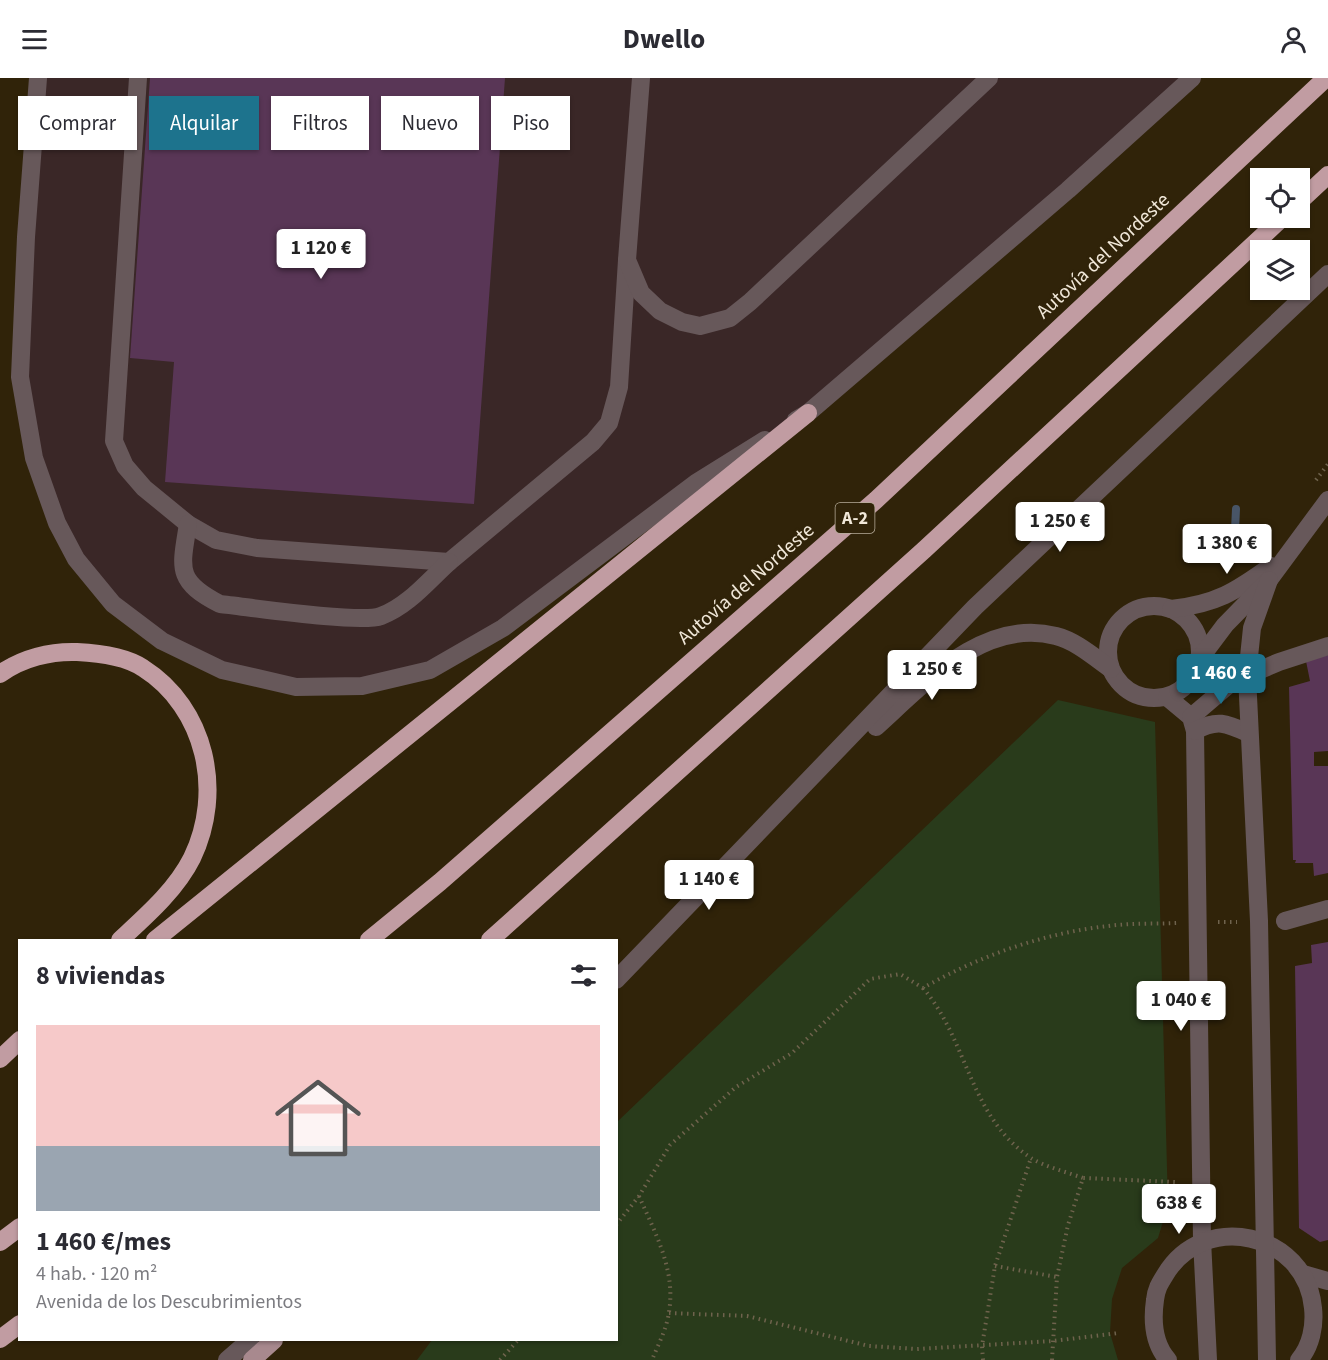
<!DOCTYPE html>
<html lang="es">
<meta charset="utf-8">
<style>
:root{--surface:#fff;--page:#f7f7f7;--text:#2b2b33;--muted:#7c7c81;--line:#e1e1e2;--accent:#1d738d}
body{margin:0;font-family:"Source Sans 3",sans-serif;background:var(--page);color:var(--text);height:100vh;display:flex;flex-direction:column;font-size:22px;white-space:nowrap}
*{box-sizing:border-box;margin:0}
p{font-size:20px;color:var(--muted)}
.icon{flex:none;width:33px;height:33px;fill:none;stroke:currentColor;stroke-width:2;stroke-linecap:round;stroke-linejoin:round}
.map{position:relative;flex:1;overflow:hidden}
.side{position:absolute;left:18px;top:861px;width:600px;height:402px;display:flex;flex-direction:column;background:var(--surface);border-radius:0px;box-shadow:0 2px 4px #0004}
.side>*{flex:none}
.top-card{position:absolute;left:18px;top:18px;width:600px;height:54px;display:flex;gap:12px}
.fabs{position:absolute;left:1250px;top:90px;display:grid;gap:12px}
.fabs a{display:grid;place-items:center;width:60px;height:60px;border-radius:0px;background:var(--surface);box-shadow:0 2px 4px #0004;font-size:30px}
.price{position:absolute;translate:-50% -51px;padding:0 14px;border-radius:6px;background:#fff;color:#222;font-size:20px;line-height:39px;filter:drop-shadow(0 2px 3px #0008)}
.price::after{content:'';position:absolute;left:50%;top:36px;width:18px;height:14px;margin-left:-9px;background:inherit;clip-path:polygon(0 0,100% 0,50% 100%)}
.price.current{background:var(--accent);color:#fff}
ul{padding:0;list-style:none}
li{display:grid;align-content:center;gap:12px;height:318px;padding:0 18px}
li+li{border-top:2px solid var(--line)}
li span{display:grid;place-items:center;height:186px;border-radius:0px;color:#555}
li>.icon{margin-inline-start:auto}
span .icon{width:108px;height:108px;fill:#fffc;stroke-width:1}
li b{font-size:26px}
h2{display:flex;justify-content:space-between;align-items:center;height:72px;padding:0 18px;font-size:26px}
.chip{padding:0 21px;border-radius:0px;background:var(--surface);box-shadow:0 2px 4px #0004;font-size:21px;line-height:54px}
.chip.current{background:var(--accent);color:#fff}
header{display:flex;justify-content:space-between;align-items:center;height:78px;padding:0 18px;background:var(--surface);font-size:27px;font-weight:700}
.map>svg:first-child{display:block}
.industrial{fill:#3a2727}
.green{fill:#293b1b}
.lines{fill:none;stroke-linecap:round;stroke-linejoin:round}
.stream{stroke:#485567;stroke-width:8}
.building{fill:#593656}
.path{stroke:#6f634d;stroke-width:4;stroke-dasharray:1.5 4.5;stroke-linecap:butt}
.minor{stroke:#67585a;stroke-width:18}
.major{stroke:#a8898e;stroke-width:18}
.highway{stroke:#c19ca2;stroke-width:18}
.labels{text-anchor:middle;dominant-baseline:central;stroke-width:5;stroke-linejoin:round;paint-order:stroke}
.shield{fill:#302309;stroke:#b7ad9b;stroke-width:1.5}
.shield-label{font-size:18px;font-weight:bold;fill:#f1e8d9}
.street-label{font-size:20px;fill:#f1e8d9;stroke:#302309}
</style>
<header><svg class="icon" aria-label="menu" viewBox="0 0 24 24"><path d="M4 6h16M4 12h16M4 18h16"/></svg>Dwello<svg class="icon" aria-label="person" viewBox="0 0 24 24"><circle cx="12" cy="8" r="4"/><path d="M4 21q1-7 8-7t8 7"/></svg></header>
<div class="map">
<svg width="1328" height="1282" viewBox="0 0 1328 1282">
<rect width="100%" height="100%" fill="#302309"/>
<path class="industrial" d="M38,0H1192L808,335L430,592L362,608L222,592L113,526L57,445L20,299Z"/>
<path class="green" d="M1058,622L1155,644L1168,1127L1158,1160L1122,1190L1112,1221L1110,1255L1118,1282H417L432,1262H616L617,1044Z"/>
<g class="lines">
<path class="stream" d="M1234,473L1236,431"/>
</g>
<g class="building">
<path d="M150,0H505L474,426L165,404L174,284L130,280Z"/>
<path d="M1328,577V673L1314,674V688H1328V795L1314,798L1313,785H1295L1296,782H1293L1289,609L1310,603L1306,583Z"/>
<path d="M1328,864V1162L1320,1164L1299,1150L1295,888L1312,885L1311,867Z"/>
</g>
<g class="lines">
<g class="path">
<path d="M1316,402L1328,386"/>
<path d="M1218,844H1237"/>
<path d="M923,910C968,962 969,1039 1031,1080C1045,1089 1067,1094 1083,1100"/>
<path d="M639,1118C655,1155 676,1192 669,1234C667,1250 658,1267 652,1282"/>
<path d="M616,1147L639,1118L670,1067L736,1009L792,975L870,901L900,896L923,910C979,878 1044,855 1108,848C1131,845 1155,846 1177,845"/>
<path d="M995,1188L1057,1199"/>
<path d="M669,1235L747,1238L869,1268L917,1271L1053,1263L1119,1255"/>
<path d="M500,1282L518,1262"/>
<path d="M983,1282L982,1268L995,1188L1031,1080"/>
<path d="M1052,1282L1057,1199L1068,1147L1083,1100L1175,1104"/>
</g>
<g class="minor">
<path d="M38,0L26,159L20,299L34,380L57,445L76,481L113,526L162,563L222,592L296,609L362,608L430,592L503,550L696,405L765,362"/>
<path d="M138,0L114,363L125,388L144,410L188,446L216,462L257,470L449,484L593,364L609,345L619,309L627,182"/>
<path d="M641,0L627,182L641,215L660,233L682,244L700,248L730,240L750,224L989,0"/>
<path d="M796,342L808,335L1068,112L1192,0"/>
<path d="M188,446C181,490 175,503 220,526C249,529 360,546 381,538C408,528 428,503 449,484"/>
<circle cx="1154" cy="574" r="46"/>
<path d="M1171,531C1216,526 1235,514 1271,488"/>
<path d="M1201,579L1225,547L1269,502L1328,422"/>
<path d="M1167,619L1191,639L1195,653L1202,1162L1208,1282"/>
<path d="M1191,639L1232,604L1279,584L1328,568"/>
<path d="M876,649C924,606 984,539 1056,558C1076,563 1094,579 1111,591"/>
<path d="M1195,653C1217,641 1226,645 1248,655"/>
<path d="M1285,843L1328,831"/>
<path d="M616,902L975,529L1328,196"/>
<path d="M1303,1196L1328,1203"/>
<path d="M227,1282L250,1262"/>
<path d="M1168,1282C1153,1265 1152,1243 1155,1222C1156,1211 1160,1205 1165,1197C1203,1132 1306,1154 1313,1230C1315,1248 1311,1268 1299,1282"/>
<path d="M1267,1282L1259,843L1247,598L1252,550L1269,502"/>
</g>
<path class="major" d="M252,1282L274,1262"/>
<g class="highway">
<path d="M1299,124L1328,97"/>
<path d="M0,596C22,580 51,573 77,574C98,575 125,578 143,590C206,630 224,714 192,780C176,812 146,838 120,862"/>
<path d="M155,862L808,335"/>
<path d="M369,862L440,804L876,422L1326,0"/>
<path d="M490,862L924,472L1282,140"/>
<path d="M0,981L20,962"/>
<path d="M0,1164L20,1149"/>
<path d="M0,1261L20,1246"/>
</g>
</g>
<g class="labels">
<rect class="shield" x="835.5" y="425" width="39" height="30" rx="4.5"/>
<g class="shield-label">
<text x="855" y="440">A-2</text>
</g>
<g class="street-label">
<text transform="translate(1103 178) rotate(-43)">Autovía del Nordeste</text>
<text transform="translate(746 506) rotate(-41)">Autovía del Nordeste</text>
</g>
</g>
</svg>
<div class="fabs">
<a><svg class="icon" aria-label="locate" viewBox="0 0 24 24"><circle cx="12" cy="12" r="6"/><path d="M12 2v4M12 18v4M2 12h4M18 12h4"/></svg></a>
<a><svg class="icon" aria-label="layers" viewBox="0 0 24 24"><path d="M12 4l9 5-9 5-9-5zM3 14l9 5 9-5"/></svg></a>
</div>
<b class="price" style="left:321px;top:202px">1 120 €</b>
<b class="price" style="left:1060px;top:475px">1 250 €</b>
<b class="price" style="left:1227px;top:497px">1 380 €</b>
<b class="price" style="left:932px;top:623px">1 250 €</b>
<b class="price current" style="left:1221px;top:627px">1 460 €</b>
<b class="price" style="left:709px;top:833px">1 140 €</b>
<b class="price" style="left:1181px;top:954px">1 040 €</b>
<b class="price" style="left:1179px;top:1157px">638 €</b>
<div class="top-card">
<a class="chip">Comprar</a>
<a class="chip current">Alquilar</a>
<a class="chip">Filtros</a>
<a class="chip">Nuevo</a>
<a class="chip">Piso</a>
</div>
<section class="side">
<h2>8 viviendas<svg class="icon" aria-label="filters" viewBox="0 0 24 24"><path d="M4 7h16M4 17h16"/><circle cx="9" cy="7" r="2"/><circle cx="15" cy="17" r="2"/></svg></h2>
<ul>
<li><span style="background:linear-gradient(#f6c9c9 65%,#9aa5b1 0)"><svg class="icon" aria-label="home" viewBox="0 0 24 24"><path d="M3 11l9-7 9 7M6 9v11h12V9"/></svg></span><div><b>1 460 €/mes</b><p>4 hab. · 120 m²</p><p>Avenida de los Descubrimientos</p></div></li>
</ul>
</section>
</div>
